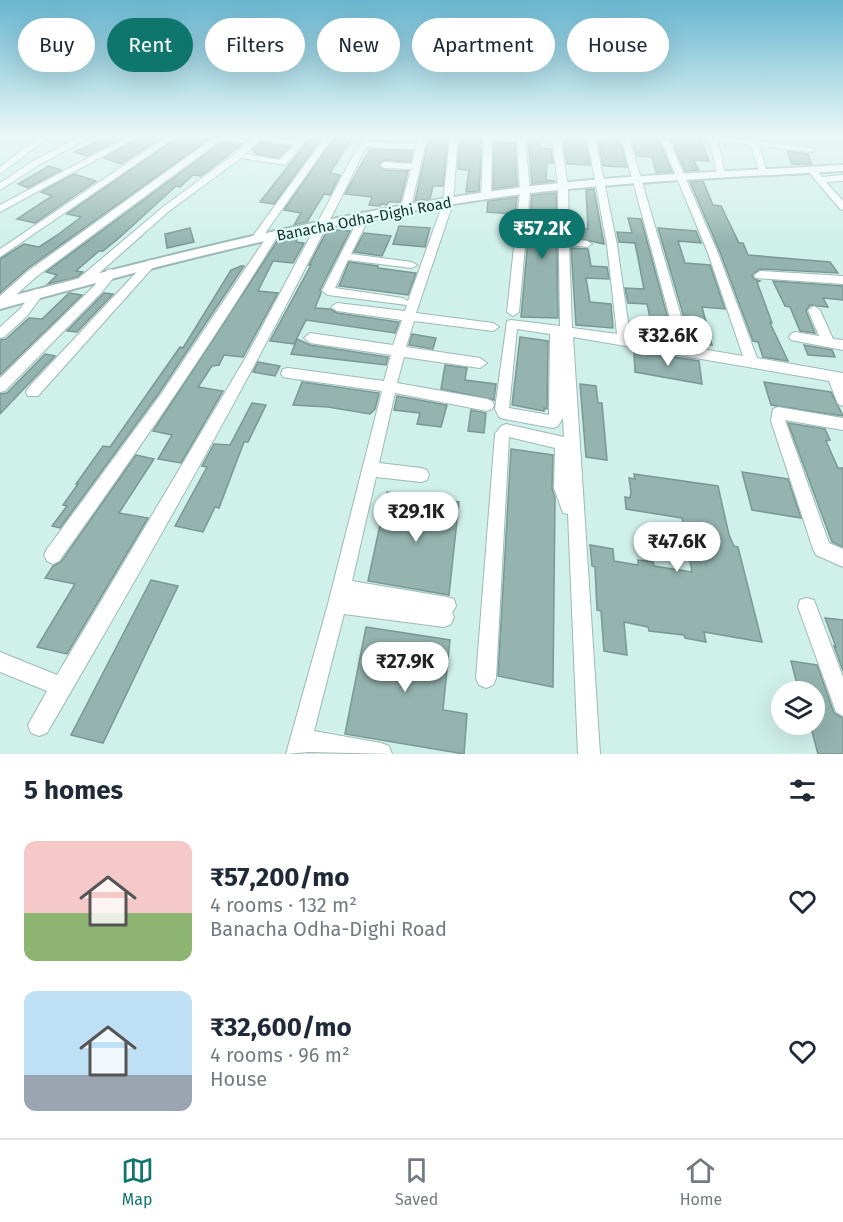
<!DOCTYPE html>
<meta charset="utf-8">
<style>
:root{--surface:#fff;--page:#f2f2f3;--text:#1f2937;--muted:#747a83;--line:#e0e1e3;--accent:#0f766e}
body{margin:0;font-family:"Fira Sans",sans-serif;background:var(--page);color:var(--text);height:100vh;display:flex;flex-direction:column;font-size:22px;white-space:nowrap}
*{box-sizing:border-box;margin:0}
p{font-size:20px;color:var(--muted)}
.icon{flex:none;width:33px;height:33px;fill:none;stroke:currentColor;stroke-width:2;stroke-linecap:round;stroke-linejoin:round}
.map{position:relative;height:754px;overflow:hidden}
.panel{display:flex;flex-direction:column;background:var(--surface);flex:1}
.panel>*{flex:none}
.top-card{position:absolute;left:18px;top:18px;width:807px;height:54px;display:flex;gap:12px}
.tools{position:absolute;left:771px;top:681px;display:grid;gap:12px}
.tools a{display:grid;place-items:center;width:54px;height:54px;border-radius:50%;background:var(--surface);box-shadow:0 6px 24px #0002;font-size:30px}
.price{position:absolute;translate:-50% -51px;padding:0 14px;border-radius:21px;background:#fff;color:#222;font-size:20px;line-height:39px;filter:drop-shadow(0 2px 3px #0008)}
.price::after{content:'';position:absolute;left:50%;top:36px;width:18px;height:14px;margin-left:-9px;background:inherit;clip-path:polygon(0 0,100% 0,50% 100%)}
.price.on{background:var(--accent);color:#fff}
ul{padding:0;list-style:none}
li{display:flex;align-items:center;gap:18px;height:150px;padding:0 24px}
li span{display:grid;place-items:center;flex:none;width:168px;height:120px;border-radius:12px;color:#555}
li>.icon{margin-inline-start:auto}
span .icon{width:72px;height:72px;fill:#fffc;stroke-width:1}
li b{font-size:26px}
h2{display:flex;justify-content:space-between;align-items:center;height:72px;padding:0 24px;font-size:26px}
.tag{padding:0 21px;border-radius:27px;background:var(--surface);box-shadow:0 6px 24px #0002;font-size:21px;line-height:54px}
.tag.on{background:var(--accent);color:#fff}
.tab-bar{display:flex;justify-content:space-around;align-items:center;height:84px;border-top:2px solid var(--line);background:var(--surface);font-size:16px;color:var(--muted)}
.tab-bar a{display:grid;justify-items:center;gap:3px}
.tab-bar .on{color:var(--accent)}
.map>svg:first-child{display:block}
.building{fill:#95b4af;stroke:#7b9894;stroke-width:1.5}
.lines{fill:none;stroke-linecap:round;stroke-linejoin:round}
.minor-casing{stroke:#9cbab5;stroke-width:2}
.tertiary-casing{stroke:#9cbab5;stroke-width:4}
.minor{fill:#fff;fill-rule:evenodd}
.tertiary{fill:#fff;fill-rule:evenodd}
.labels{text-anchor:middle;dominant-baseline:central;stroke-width:4.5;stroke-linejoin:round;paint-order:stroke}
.far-street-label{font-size:15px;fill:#1f2b29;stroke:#ddfdf8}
</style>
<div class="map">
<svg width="843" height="754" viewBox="0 0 843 754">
<rect width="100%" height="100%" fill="#d0f0ea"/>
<g class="building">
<path d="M108,137H123L87,156L74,152Z"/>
<path d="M140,137H162L121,164L104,158Z"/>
<path d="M178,137L209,139L27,269L0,293V259L24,244L39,247L56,236L81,217L67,214Z"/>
<path d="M311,137H322L274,204L260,202Z"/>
<path d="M335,137H353L330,173L340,175L330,195L324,194L307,222L294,225L301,213L284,210Z"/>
<path d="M429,137H448L443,186H433L430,199L415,201Z"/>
<path d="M460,137H482L479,191L466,192L469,170L458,169Z"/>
<path d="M528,137H540L541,148L551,149L553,163H547L546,180L555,181L532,184Z"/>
<path d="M562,137L585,138L590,165L567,164Z"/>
<path d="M608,137H619L627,167L603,166L598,139L609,140Z"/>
<path d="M631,137L698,138L701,140L709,161L693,160L699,170L685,171L672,141L665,138L660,143L672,172H656L652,157L637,156Z"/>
<path d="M222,142L241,145L201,176L193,175L180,187L176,186L119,238L103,251H99L76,271L83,272L77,277L48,284L57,275L46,272Z"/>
<path d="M261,142L289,147L279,158L256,154L253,150Z"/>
<path d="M494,142L515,143L517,186L493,189Z"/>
<path d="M370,149L413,151L410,162L384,160L378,165L384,170L408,171L400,202H388L387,205L381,204L380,206L369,205L372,197L345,194Z"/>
<path d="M787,151L808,154L812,164H792Z"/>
<path d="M49,166L61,170L28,188L18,184Z"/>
<path d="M74,174L96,181L35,223L17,219L52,196L41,192Z"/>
<path d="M703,181L713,205L721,206L739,243H743L748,255L830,262L838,273L760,269L752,275L754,279L760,281L757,282L772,323H770L788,361L763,357L758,342L753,341L720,252L690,182Z"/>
<path d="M594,189L604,244L571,237V227L588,229L586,190Z"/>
<path d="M556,193L558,318L521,317L532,195Z"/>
<path d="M517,197L515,214L487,212L488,201Z"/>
<path d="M628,218L641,219L674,341L650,337L649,331H653L647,304L628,303L625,288L644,289L635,243L619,242L617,232L632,233Z"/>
<path d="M399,226L430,228L425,247L393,244Z"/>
<path d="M190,228L194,242L167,248L165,234Z"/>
<path d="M658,228L696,231L701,243L678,241L685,263L710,265L725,309L702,307L712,345H692Z"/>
<path d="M337,230L350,231L320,290L321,293L315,308L330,309L337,313L399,322L395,333L306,320L294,344L270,341L311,265H309L327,231Z"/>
<path d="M364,233L391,236L382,256L354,252Z"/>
<path d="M299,236L296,242L304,243L293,263L273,261L258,291L278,293L243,357L224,355L219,365L212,366L198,387L223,391L181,463L158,459L172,435L153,431L278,240L284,239V242L286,239Z"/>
<path d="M571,248L588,249L591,266L607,267L609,279L586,278L590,302L611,304L613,328L576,325Z"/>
<path d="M349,262L378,266V268L416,273L408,295L339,286Z"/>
<path d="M241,266H244L159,393L60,528L52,526L67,506L63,505L78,484H76L103,446L110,447L180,347L183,348L231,270Z"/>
<path d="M773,281L843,286V300L823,298L828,307L810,305L806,311L815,333L800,331L790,307L785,306Z"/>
<path d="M69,293L82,295L0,375V340L6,339L29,318L42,319Z"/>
<path d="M104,293L113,294L77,332L67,331Z"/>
<path d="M412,334L436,338L433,349L409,345Z"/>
<path d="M520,337L548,341L547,409L544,408V411L512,405Z"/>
<path d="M297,339L310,345L388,357L386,365L291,354Z"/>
<path d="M804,345L832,350L835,357L808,355Z"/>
<path d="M634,351L699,361L702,384L635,372Z"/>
<path d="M45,354L55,356L0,414V394L7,393Z"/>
<path d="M258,362L280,366L275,376L253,372Z"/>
<path d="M445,365L467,368L465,380L496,384L494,400L441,389Z"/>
<path d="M302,382L379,393L375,409L370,414L328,407L293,405Z"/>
<path d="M764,382L831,392L843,416L771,405Z"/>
<path d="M580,384L596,386L598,403H602L607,460L586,457Z"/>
<path d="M397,396L447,405L441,427L417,424L420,413L394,410Z"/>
<path d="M252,403L266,405L248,442H244L219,508L215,507L203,532L175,526L207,467L202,466L214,444L230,445Z"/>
<path d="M471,410L486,413L484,433L468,431Z"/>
<path d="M788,423L825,429L830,440L826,441L838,468H843V547L832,542Z"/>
<path d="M511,449L553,455L552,488L555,498L553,687L498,676Z"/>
<path d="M136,455L154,459L119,513L148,518L67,654L37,647L75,584L45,578L53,566L61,562Z"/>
<path d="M742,472L788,479L801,518L752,510Z"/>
<path d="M634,474L718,486L729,535L734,546L738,547L762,642L704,632L706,642L685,638L684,635L649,631L648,627L624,622L627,655L604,651L601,611L597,610L595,567L592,566L590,545L613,549L614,561L638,565V560L653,562L654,566L692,572L682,518L626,509L625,497L630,498L631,492L629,478L635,479Z"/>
<path d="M387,492L459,502L449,595L368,581Z"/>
<path d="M151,580L178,586L103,743L71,735Z"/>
<path d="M825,618L843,620V671L834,646L836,647Z"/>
<path d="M366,627L450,640L443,710L467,714L464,754L345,734Z"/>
<path d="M791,661L817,665L834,713L843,718V754H818L810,724H814V692H799Z"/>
</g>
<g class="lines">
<g class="minor-casing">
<g id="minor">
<path d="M38,137H49L0,174V167Z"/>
<path d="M79,137H90L39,165L0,190V183L33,161Z"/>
<path d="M128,137H138L0,212V205Z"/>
<path d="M166,137H176L0,257V249Z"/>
<path d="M210,137H233L247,141L243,143L221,140L36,277L4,306L0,307V296L28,271L212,139Z"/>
<path d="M253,137L298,140L300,137H309L285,165L241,158L169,211L87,284H79V278L163,207L236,153ZM260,140L294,145L280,160L245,154Z"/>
<path d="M325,137H333L259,242H251L250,240Z"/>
<path d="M363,137H371L369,142L417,144L419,137H427L410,211L405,214L400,211L411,169L384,168L380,165L384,162L412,164L416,149L366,147C269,347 159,540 47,733L39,736L31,733L28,725L47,691L0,672V652L57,675L246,357Z"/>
<path d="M450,137H458L453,203L416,313L493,323L499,327L493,331L414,321L406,347L480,358L487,363L480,368L404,357L397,383L487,399L492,401L494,405L492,409L487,411L395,393L379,463L421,468L427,470L429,475L427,480L421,482L376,477L352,581L447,597L454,599L456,606L452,613L454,617L451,624L444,627L344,614L314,731L381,743L389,746L392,754L309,752L286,754L328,604L382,391L288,378L283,377L281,373L283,369L288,368L384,381L391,355L310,343L304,338L310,333L393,345L402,320L337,311L331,307L337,303L405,311L407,305L328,295L322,291L359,218L364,215L369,218L351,254L412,262L417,265L412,268L348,260L335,288L403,298L408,301L443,203Z"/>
<path d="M484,137H492L491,196L486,199L481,196Z"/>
<path d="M517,137H525L530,191L519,312L513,316L507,312L520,191Z"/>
<path d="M552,137H560L568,186L569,239L587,241L592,244L587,247L569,245L572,328L617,334L607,245L587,137H595L617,245L630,336L677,344L621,137H629L690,347L743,356L708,253L662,142L666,140L670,142L718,253L757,358L843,373V406L838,404L829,381L573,337L600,754H578L568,514L563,513L554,488L555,448L509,437L496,678L493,685L486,688L479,685L476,678L495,434L501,426L506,424L564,437L563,418L558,426L553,428L504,419L499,417L495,409L507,321L511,320L560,326L558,186ZM517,329L550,334L549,415L509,408Z"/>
<path d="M700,137H726L811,148L815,150L811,152L760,146L767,172L763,175L759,172L751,145L718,141L725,174L721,177L717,174L709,140Z"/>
<path d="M808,168H814L822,177L843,175V181L826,182L843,201V210L840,209L807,170Z"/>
<path d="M272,234L277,237C209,348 135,455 59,561L53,564L47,561L44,555L47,549L161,394L268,235Z"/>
<path d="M151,260L156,263L155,265L38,396H28L26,392L28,388L147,261Z"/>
<path d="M111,269L117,273L102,292L5,391L0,392V378L94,286L107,270Z"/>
<path d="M760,271L843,276V284L756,278L754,275Z"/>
<path d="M38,289L44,293L27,316L4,337L0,338V327L19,310L34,290Z"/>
<path d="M814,306L820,310L833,339L843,340V350L791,340L789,337L791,334L795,332L819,336L808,310Z"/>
<path d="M778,407L843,418V430L785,420L829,543L843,549V567L816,555L813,549L771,421L773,409Z"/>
<path d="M807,598L814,600L843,677V716L836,712L798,607L800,600Z"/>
</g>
</g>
<g class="tertiary-casing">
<path id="tertiary" d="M843,165V171C739,177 635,181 531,193C351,215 174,261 0,309V299C175,253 352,208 531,186C635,174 739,171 843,165Z"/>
</g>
<use href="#minor" class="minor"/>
<use href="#tertiary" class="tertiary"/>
</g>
<linearGradient id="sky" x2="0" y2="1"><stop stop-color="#68b6d0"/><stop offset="0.56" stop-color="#eaf8f6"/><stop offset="1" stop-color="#eaf8f6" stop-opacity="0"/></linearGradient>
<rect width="843" height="243" fill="url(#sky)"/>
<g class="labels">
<g class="far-street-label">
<text transform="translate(364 219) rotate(-11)">Banacha Odha-Dighi Road</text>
</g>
</g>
</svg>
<div class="tools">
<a><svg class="icon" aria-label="layers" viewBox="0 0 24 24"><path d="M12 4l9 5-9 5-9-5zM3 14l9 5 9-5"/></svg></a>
</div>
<b class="price on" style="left:542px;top:260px">₹57.2K</b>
<b class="price" style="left:668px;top:367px">₹32.6K</b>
<b class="price" style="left:416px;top:543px">₹29.1K</b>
<b class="price" style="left:677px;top:573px">₹47.6K</b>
<b class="price" style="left:405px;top:693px">₹27.9K</b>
<div class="top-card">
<a class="tag">Buy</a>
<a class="tag on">Rent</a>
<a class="tag">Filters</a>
<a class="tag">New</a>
<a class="tag">Apartment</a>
<a class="tag">House</a>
</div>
</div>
<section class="panel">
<h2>5 homes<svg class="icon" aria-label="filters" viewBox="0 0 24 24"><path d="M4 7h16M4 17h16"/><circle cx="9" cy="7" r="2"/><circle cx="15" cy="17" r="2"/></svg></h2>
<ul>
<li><span style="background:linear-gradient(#f6c9c9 60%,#8fb573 0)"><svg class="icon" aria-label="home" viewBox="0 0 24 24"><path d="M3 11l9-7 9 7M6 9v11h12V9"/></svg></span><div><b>₹57,200/mo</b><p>4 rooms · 132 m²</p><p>Banacha Odha-Dighi Road</p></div><svg class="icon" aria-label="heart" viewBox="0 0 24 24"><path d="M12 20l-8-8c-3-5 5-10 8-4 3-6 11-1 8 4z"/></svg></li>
<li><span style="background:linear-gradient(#bfe0f5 70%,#9aa5b1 0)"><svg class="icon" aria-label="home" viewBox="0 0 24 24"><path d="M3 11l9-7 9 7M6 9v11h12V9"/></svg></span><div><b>₹32,600/mo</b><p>4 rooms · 96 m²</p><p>House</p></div><svg class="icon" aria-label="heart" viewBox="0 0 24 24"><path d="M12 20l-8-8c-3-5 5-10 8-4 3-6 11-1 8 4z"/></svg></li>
</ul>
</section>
<nav class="tab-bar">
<a class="on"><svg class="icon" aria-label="map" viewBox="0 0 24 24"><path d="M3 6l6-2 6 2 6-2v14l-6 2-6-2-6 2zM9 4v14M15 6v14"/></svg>Map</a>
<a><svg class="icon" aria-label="saved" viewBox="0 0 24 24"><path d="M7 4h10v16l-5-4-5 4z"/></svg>Saved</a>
<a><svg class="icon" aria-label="home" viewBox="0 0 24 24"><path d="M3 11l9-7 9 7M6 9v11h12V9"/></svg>Home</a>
</nav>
